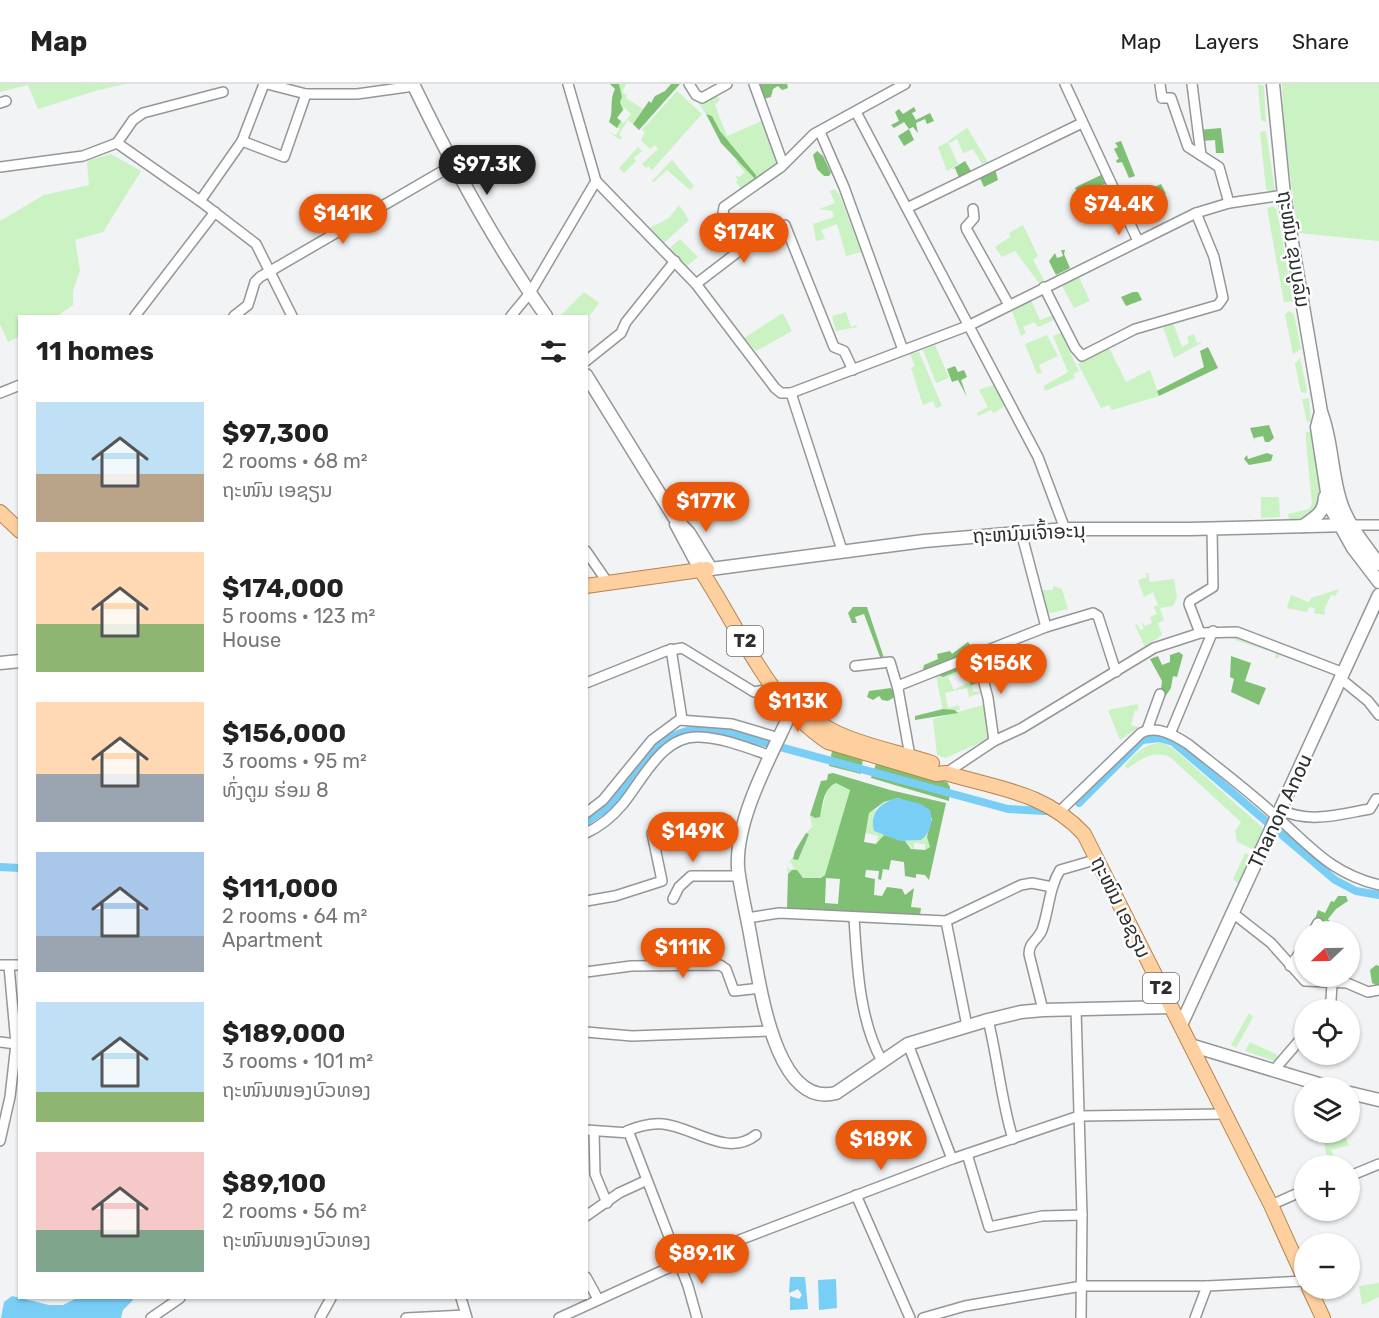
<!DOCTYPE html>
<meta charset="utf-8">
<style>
:root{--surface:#fff;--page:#f2f2f2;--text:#222;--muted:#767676;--line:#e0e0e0;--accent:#ea580c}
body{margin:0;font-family:Rubik,"Noto Sans Lao",sans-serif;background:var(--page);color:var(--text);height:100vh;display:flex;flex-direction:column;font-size:22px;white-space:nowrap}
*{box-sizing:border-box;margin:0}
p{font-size:20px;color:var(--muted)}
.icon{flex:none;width:33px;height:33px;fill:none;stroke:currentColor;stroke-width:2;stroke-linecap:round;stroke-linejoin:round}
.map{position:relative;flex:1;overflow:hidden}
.sheet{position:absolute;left:18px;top:231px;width:570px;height:984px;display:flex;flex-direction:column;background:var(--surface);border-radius:0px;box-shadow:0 2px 4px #0004}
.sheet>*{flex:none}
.needle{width:39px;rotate:248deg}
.fabs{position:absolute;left:1294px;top:837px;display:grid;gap:12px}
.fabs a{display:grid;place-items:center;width:66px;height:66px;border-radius:50%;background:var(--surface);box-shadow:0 2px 4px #0004;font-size:30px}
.price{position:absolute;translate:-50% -51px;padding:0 14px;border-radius:21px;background:var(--accent);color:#fff;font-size:20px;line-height:39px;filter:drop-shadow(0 2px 3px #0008)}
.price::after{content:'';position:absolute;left:50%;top:36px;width:18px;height:14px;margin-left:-9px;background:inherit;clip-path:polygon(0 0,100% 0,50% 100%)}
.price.selected{background:#222;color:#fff}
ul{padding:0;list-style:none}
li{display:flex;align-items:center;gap:18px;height:150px;padding:0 18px}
li span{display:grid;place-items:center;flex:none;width:168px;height:120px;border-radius:0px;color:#555}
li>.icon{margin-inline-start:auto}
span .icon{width:72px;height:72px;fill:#fffc;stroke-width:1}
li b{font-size:26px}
h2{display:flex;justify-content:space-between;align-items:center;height:72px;padding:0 18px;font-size:26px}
header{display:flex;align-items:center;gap:36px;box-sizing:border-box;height:84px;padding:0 30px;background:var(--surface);border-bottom:2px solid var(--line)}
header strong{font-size:28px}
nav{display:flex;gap:33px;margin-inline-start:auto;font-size:21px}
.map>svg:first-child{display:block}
.green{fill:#caf2c3}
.forest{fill:#80c074;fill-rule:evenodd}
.water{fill:#79cef6}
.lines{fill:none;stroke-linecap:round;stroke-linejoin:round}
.canal{stroke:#79cef6;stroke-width:8}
.street-casing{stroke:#949698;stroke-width:12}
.secondary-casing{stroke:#949698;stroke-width:15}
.primary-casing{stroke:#b5834f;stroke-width:16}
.street{stroke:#fff;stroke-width:9}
.secondary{stroke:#fff;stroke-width:12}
.primary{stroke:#fed09f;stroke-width:14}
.labels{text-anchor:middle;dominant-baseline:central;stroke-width:5;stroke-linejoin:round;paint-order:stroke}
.shield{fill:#fff;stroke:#6d6d6e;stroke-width:1.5}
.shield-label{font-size:18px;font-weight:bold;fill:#2e2f30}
.street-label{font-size:20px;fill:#2e2f30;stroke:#fff}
</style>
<header>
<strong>Map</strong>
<nav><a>Map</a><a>Layers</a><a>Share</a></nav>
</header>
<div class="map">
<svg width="1379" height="1234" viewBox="0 0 1379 1234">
<rect width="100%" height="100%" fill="#f1f3f5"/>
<g class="green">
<path d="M0,0H126L95,7L38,25L28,1L0,8Z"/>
<path d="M619,0H626L622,8L627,11L626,14L643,25L633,40L628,36L619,50L622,54L620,56L609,48L616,51L620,45L617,43L621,37L624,39L631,30L625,24L623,26L620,18L622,13Z"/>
<path d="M1258,0L1264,2L1266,38L1261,36Z"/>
<path d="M1282,0H1379V157L1298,149L1284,47Z"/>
<path d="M677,7L702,30L652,86L648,82L646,84L642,80L658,65L655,61L650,65L641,56L645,48L642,46Z"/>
<path d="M717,12L720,16L715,21L727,52L764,36L778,78L758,94L720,47L712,32L706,30L697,17Z"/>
<path d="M967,44L968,45L988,78L982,80L973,65L963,69L957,55L950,59L948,57Z"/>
<path d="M1266,47L1275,106L1272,109L1266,105L1260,48Z"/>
<path d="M948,58L958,80L947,87L938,63Z"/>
<path d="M638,63L642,67L634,74L636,77L624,89L619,84Z"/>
<path d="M111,70L141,87L103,148L75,156L80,186L73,207V221L57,232H20L19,253L8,258L0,240V137L44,111L89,101L87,77Z"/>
<path d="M672,76L694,102L690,106L667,86L654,98L652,97Z"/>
<path d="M738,76L756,96L742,106L736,98L738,96L735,91L739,93L745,88L736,78Z"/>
<path d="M835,105L840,112L861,168L846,172L837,140L821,146L825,155L816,157L813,140L834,133L832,127L819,125L835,119L830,107Z"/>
<path d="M679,121L689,136L664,159L650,144L669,134Z"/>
<path d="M1273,122L1276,125L1279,137L1293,218H1284L1268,130L1267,124Z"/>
<path d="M1023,141L1038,172L1033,176L1044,196L1039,199L1015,167L1002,173L995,163L1010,153L1009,149Z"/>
<path d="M680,155L698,173L687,182L669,165Z"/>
<path d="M1078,191L1090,217L1074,224L1061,200Z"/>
<path d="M584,208L599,219L587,235L586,232H560Z"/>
<path d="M1031,216L1040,236L1053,231L1054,236L1038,243L1034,238L1023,243L1026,249L1021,252L1012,227Z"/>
<path d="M1289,227L1294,230L1301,265L1293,270L1285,231Z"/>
<path d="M846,228L851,243L856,241L857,243L836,247L832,232Z"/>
<path d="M783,229L792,247L756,267L744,254Z"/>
<path d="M1172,236L1182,263L1189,259L1187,253L1194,250L1197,259L1203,258L1174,274L1162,240Z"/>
<path d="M1061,249L1079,287L1073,290L1075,294L1045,307L1044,302L1068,288L1053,252Z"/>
<path d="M1047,251L1058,272L1039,281L1042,289L1037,290L1025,260Z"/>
<path d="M935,261L949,294L936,299L923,266Z"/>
<path d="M1109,264L1126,298L1150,286L1159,312L1112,326L1109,321L1101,324L1078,280Z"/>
<path d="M919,268L942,322L936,324L933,317L923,321L911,284L915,282L910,270Z"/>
<path d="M1300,274L1307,306L1305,309L1301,308L1295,280Z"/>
<path d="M996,300L1005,322L993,329L991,326L978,332L977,329L988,323L979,306Z"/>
<path d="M1309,314L1311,337L1307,338L1302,315Z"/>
<path d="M1314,347L1321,420C1313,433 1304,435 1289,435L1288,430L1309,425L1312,420L1306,358V348Z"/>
<path d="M1261,413H1279L1280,433L1261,434Z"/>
<path d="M1145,489H1148L1150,498L1174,495L1177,514L1173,522L1160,524L1164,536L1158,539L1162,551L1145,563L1135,541L1137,540L1140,546L1144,545L1141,537L1145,542L1152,539L1150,533L1157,530L1154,523L1158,521L1153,508L1144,513L1138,496L1147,493Z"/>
<path d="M1053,502L1062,505L1068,525L1046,530L1040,506H1053Z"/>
<path d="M1339,505L1335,512L1331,511L1324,526L1325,531L1314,529L1315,524L1309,523L1307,528L1287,524L1291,511L1309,518L1311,514Z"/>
<path d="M1236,552L1318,581L1322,586L1279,571V574H1275L1276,569L1235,556Z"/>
<path d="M1007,561L1015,579L1024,575L1030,589L1024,590L1020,581L1004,589L998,565Z"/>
<path d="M965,583L967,586L948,593L954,606L971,597L973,608L980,607L981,609L969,613L967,604L945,609L948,624L959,621L960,626H943L936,592L940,588L943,592Z"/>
<path d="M1138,620V627L1135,626L1131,641L1139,643L1120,656L1108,626Z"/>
<path d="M983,621L991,654L945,674L937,671L933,635Z"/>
<path d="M1162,658L1174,665L1263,744L1255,766L1237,758L1235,747L1241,738L1170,673C1152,666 1141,675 1127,685L1125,682C1136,668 1144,661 1162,658Z"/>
<path d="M836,699L850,705L825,791L821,794H803L792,786L788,790L787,782L790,786L794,784L791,778L788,780L793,773L798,776L809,750L806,749L812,743L810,731L820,733L827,705Z"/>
<path d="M877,725L873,732L874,747L884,751L876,760L878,752L865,749L869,728Z"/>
<path d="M928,748L930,763L925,766V760L914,759V766L905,757L921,756Z"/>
<path d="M1245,769L1252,772L1239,800L1233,795Z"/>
<path d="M1249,929L1253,933L1236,964L1231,961Z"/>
<path d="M1250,958L1276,970L1279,974L1277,978L1245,967Z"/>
<path d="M1334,1049H1345L1348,1061L1357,1059L1331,1066L1335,1076L1328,1078L1324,1059L1306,1056H1333Z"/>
<path d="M1379,1199V1213L1362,1221L1359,1202Z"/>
</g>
<g class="forest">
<path d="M610,0H619L622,13L620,18L623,26L617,34L621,37L617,44L609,38C614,27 609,16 615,5Z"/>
<path d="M671,0H680L639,46L633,40L649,17L651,19L655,12L665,7Z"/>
<path d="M757,0H787L788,4L782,6L778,2L773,5L771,13L763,15Z"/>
<path d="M914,23L916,27L912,29L916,36L930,29L934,37L927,40L925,35L916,39L918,49L913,43L909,45L914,56L904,62L898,52L909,45L904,38L894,44L891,41L899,37L895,28L899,25L903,30Z"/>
<path d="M706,30L712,32L720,47L756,91V96L721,59Z"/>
<path d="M1221,44L1224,69H1216L1215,56L1202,57L1199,46Z"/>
<path d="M1121,57L1135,92L1129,94L1122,78L1117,79L1116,76L1119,75L1114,65L1118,63L1115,59Z"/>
<path d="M817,67L823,72L831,89L829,92H824L817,85L813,71Z"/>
<path d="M965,77L971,87L959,94L955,84L952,85Z"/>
<path d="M995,85L998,96L984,103L979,92Z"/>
<path d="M1101,91L1105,100L1079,111L1075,104L1078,102Z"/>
<path d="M1161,100L1166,110L1148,116L1144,108Z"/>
<path d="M1108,104L1117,122L1105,128L1099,109Z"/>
<path d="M1061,166H1065L1064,170L1070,184L1056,191L1049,177L1055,169L1057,174L1063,172Z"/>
<path d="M1133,208H1138L1142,216L1126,222L1121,213Z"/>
<path d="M1208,263L1218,284L1159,312L1157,307L1204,283L1200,267Z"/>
<path d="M955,282L958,288L964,286L967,293L961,296L967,313L958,296L952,298L947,285Z"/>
<path d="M1269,341L1274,354L1269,358H1265L1263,352L1254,354L1255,358L1250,344Z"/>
<path d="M1267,369L1273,371L1271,377L1249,381L1244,375L1247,371L1248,375Z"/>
<path d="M853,523H867L885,577L878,575L880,573L864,530L855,533L857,539H852L848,529Z"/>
<path d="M968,558L972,564L982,566L927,586L923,585L924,581L938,575L937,570L950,567L952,570Z"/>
<path d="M1179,568L1183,571L1177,593L1173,592L1171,604L1165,613L1161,605L1162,597L1150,575L1158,572L1162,581L1170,578V571Z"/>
<path d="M1231,572L1251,579L1245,597L1266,604L1259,621L1231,608L1234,595L1230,593Z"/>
<path d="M970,577H973L978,599L971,601L965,584L943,593L939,591Z"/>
<path d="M891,604L896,612L888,617L882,616L879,612L873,616L867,613L869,607Z"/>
<path d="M943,625L955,626L958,629L915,636V632Z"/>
<path d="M832,667L863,674L861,690L829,682Z"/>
<path d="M877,677L947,698L950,703L949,717L871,694Z"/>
<path d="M833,689L890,706L946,719L929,796L925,791L916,790V794L905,792L904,778L891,776L889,786L883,785L881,796L878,795L879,787L866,786L865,793L875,795L874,811L882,812L887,803L902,805L905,811L914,804L911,823L921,824L920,831L787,824L788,790L792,786H797L803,794H821L825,791L850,706L836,699C823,705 823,719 820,733L815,734L810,731L821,697L827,696L828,690ZM898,714L932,734L927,753L930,763L925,766L911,765L905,757L884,751L876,760L864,758L869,729L884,718ZM826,794L840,795L838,820L825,819Z"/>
<path d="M806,749L809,750L798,776L793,775L795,767Z"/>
<path d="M1338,812H1346L1348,817L1336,825L1328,835L1332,840L1330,846L1321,843L1320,837L1315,835L1318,826L1325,829L1331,817L1334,818Z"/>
<path d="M1376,881L1379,882V900L1376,901L1372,899L1370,886Z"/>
</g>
<g class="water">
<path d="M898,714L921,720L930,726C933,736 931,749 921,756L900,757L874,747C869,728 881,718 898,714Z"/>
<path d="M790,1193H805L808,1225L790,1226V1212L799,1215L802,1211L798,1205L789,1209Z"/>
<path d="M836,1195L837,1224L819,1226L818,1196Z"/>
<path d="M12,1212L49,1221H63L77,1214H132L133,1216L123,1226L121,1234H1L4,1218Z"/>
</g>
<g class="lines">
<g class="canal">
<path d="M1079,719L1142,656L1160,654L1173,658L1335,796L1356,807L1379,811"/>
<path d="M586,738C597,731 607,725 615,715C647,679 659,641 714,645L1008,725L1045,727"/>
<path d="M0,783L20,784"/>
</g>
<g class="street-casing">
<g id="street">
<path d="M267,0L306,10H357L414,2"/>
<path d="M568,0L596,97L696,200L775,304L781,309H791L970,241L1196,129L1229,119L1284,111"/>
<path d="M689,0L696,11L702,14L727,0"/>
<path d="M754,0L783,80"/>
<path d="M1065,0L1138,157"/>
<path d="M1160,0L1162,14H1171L1188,63L1219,83L1229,119"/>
<path d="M1192,0L1201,71"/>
<path d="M0,19L6,17"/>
<path d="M856,28L1038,373L1065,445"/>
<path d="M820,48L844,103L903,266"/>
<path d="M242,57L284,73L306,10"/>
<path d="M117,59L133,36L143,29L223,8"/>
<path d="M0,83L83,72L117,59L200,117L256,160L292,232"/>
<path d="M200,117L242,57L264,0"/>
<path d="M907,124L1082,39"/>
<path d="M973,125L974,134L966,143L967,146L1009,221"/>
<path d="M743,164L723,129L724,123L781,83L814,50L905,0"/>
<path d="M696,200L743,164L785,141L834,263L844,267L853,286"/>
<path d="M1044,203L1075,264L1082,272L1135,245L1218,221L1223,214L1214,173L1196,129"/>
<path d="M135,232L215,128"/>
<path d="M234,232L248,221L255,198L260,193L453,81"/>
<path d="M511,232L530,209L596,97"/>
<path d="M586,277L621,249L626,238L675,177"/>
<path d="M0,309L20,301"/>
<path d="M791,309L842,466"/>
<path d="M1350,441H1379"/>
<path d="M1021,448L1046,543"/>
<path d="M586,467L608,499"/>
<path d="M1200,549L1189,520L1190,517L1213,503L1212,445"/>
<path d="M671,565L682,635"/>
<path d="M977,572L988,614L994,657"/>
<path d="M855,582L890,578L898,605"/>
<path d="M1341,595L1368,617L1379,631"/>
<path d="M586,599L666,567L682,564L754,608L774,604"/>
<path d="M1147,646L1160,610"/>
<path d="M1170,650L1213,547"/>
<path d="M910,672L898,605L900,601L1046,543L1093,529L1098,532L1116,588"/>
<path d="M946,689L994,657L1022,644L1154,564L1200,549L1237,548L1344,589"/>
<path d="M1281,726C1310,740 1341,730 1370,725L1376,715H1379"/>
<path d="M1060,727L1141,649C1157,641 1174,651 1188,660C1218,684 1249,707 1277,733C1312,764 1331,789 1379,801"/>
<path d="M586,729L603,716L652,656L679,636L732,640L779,654"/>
<path d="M586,749C601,742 612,733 622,721C643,696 662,651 699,653C724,654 748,664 771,672"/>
<path d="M673,815L679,803L691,792H739"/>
<path d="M586,817L615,812L662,797L652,749"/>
<path d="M1234,830L1271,859L1305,897L1347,899L1368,908L1379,906"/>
<path d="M747,834L779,829L946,837L1021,801L1032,799L1052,803"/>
<path d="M854,834C857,880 859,936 882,977"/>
<path d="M946,837L967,942"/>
<path d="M1313,848L1318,839"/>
<path d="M0,881H20"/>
<path d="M1290,882L1305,862"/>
<path d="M586,888L631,882L720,881L726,885L734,907L761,904"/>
<path d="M1043,926L1029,870C1029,858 1038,856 1042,846C1049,826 1049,804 1060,786L1098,775"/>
<path d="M1076,926L1082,1131L1081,1234"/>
<path d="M1325,926L1331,916L1332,900"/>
<path d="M988,936C998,976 1001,1016 1013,1055"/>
<path d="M586,948L632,952L770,947"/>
<path d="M0,958L16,960"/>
<path d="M908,960L952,1075"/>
<path d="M1274,986L1305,950"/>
<path d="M586,1046L629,1049L688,1202L697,1234"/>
<path d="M627,1047C639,1042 651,1039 663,1040C694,1043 727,1074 756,1051"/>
<path d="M594,1048L595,1090L607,1119"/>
<path d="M0,1057L10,1013L16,960L9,882"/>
<path d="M967,1070L989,1143L1042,1132L1082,1131"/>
<path d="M1350,1092L1379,1080"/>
<path d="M856,1111L910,1234"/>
<path d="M1271,1121L1305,1106"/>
<path d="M586,1132L619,1109L645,1097"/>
<path d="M586,1193L598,1215"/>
<path d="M461,1214L467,1234"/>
<path d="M151,1234L180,1214"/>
<path d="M320,1234L331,1214"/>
<path d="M406,1234L466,1231"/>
<path d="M559,1234L679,1179L952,1075L1079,1032L1225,1030"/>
<path d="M923,1234L965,1222L1082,1202H1207L1305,1197"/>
<path d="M1195,1234L1207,1202"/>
</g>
</g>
<g class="secondary-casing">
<g id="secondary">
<path d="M413,0C452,81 494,159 546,232"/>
<path d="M1273,0L1284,111L1321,328C1332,356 1331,387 1340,416C1347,440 1364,460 1379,480"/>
<path d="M586,291L674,433L689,449L711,485L924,457L1065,445H1190L1350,441"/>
<path d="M1321,328L1317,343L1329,421L1353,464L1379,498"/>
<path d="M676,440L700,485"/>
<path d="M1303,442C1316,433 1324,429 1325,413"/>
<path d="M0,579L20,577"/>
<path d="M791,628C771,672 735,735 738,784C741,810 748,835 752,861C760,900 775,1025 836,1009L908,960L988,936L1021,928L1043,926L1171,923"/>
<path d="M1181,941L1379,511"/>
<path d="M1190,961L1332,1004"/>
<path d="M1350,1009L1379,1016"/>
</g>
</g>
<g class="primary-casing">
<g id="primary">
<path d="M0,428L20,447"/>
<path d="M700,485C738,542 769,620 828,658L936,690L946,689C998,705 1045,708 1084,750L1271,1121L1305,1196"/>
<path d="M586,502L707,485"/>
<path d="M787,607C822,658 878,661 932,679"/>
<path d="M1309,1204L1323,1234"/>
</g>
</g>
<use href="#street" class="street"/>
<use href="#secondary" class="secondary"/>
<use href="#primary" class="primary"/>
</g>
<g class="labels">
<g class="shield">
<rect x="727" y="542" width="36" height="30" rx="4.5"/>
<rect x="1143" y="889" width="36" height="30" rx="4.5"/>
</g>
<g class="shield-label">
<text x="745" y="557">T2</text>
<text x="1161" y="904">T2</text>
</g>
<g class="street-label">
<text transform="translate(1294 165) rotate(81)">ຖະໜົນ ຂຸນບູລົມ</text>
<text transform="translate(1029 449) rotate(-3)">ຖະຫນົນເຈົ້າອະນຸ</text>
<text transform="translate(1280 727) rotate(-65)">Thanon Anou</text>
<text transform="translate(1121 823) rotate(64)">ຖະໜົນ ເອຊຽນ</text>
</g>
</g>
</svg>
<div class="fabs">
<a><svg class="needle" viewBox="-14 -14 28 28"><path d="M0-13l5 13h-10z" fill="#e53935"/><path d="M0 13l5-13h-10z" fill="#767676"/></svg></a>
<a><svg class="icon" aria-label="locate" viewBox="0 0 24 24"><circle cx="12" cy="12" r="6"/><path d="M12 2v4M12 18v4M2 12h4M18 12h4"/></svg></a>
<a><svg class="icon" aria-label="layers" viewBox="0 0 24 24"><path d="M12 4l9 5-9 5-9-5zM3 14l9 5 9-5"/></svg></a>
<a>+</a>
<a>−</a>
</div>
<b class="price selected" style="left:487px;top:112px">$97.3K</b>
<b class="price" style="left:1119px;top:152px">$74.4K</b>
<b class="price" style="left:343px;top:161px">$141K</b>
<b class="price" style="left:744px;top:180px">$174K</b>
<b class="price" style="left:706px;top:449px">$177K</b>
<b class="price" style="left:1001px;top:611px">$156K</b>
<b class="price" style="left:798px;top:649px">$113K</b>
<b class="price" style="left:693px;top:779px">$149K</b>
<b class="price" style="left:683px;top:895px">$111K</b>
<b class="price" style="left:881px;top:1087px">$189K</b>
<b class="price" style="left:702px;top:1201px">$89.1K</b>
<section class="sheet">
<h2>11 homes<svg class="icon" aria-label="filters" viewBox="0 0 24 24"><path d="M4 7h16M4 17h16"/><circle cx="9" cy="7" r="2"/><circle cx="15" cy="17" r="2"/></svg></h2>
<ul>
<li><span style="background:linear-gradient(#bfe0f5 60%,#b9a48a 0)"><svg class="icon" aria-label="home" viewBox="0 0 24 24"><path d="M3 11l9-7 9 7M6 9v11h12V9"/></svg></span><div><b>$97,300</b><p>2 rooms · 68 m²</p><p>ຖະໜົນ ເອຊຽນ</p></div></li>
<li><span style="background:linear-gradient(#ffd9b3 60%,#8fb573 0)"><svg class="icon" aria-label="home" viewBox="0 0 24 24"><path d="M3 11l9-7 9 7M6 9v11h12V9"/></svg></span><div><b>$174,000</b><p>5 rooms · 123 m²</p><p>House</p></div></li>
<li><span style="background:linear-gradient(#ffd9b3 60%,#9aa5b1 0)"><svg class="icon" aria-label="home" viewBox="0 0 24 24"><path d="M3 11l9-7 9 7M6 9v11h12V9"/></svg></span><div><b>$156,000</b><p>3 rooms · 95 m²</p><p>ທົ່ງຕູມ ຮ່ອມ 8</p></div></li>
<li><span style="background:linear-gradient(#a9c7e8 70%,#9aa5b1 0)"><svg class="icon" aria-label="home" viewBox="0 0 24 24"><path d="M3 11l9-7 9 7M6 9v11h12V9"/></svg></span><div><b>$111,000</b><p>2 rooms · 64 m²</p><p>Apartment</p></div></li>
<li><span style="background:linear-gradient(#bfe0f5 75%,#8fb573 0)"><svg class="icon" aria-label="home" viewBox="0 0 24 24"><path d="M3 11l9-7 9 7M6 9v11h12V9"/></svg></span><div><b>$189,000</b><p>3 rooms · 101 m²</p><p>ຖະໜົນໜອງບົວທອງ</p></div></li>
<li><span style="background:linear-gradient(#f6c9c9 65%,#7fa58c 0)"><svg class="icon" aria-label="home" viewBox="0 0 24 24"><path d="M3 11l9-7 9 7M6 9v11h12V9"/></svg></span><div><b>$89,100</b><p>2 rooms · 56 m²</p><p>ຖະໜົນໜອງບົວທອງ</p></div></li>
</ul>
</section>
</div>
